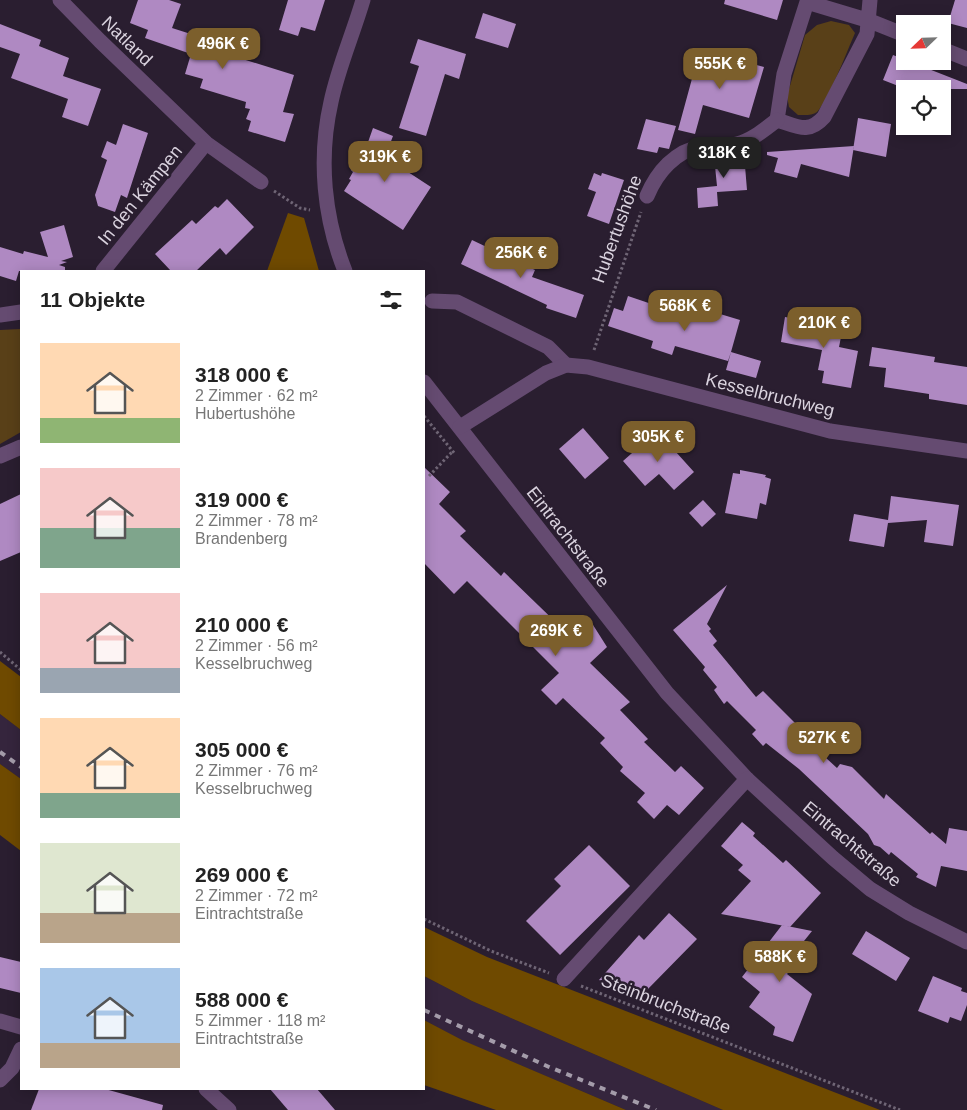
<!DOCTYPE html>
<html lang="de">
<meta charset="utf-8">
<style>
:root{--surface:#fff;--page:#f6f6f6;--text:#222;--muted:#767676;--accent:#7c5f2c}
body{margin:0;font-family:Helvetica,sans-serif;background:var(--page);color:var(--text);height:100vh;display:flex;flex-direction:column;font-size:19px;white-space:nowrap}
*{box-sizing:border-box;margin:0}
p{font-size:16px;color:var(--muted)}
.icon{flex:none;width:28px;height:28px;fill:none;stroke:currentColor;stroke-width:2;stroke-linecap:round;stroke-linejoin:round}
.map{position:relative;flex:1;overflow:hidden}
.sheet{position:absolute;left:20px;top:270px;width:405px;height:820px;display:flex;flex-direction:column;background:var(--surface);border-radius:0px;box-shadow:0 2px 12px #0003}
.sheet>*{flex:none}
.needle{width:32px;rotate:247deg}
.fabs{position:absolute;left:896px;top:15px;display:grid;gap:10px}
.fabs a{display:grid;place-items:center;width:55px;height:55px;border-radius:0px;background:var(--surface);box-shadow:0 2px 12px #0003;font-size:25px}
.price{position:absolute;translate:-50% -42px;padding:0 11px;border-radius:10px;background:var(--accent);color:#fff;font-size:16px;line-height:32px;filter:drop-shadow(0 1px 2px #0008)}
.price::after{content:'';position:absolute;left:50%;top:30px;width:15px;height:11px;margin-left:-8px;background:inherit;clip-path:polygon(0 0,100% 0,50% 100%)}
.price.selected{background:#222;color:#fff}
ul{padding:0;list-style:none}
li{display:flex;align-items:center;gap:15px;height:125px;padding:0 20px}
li span{display:grid;place-items:center;flex:none;width:140px;height:100px;border-radius:0px;color:#555}
li>.icon{margin-inline-start:auto}
span .icon{width:60px;height:60px;fill:#fffc;stroke-width:1}
li b{font-size:21px}
h2{display:flex;justify-content:space-between;align-items:center;height:60px;padding:0 20px;font-size:21px}
.map>svg:first-child{display:block}
.built{fill:#35253d}
.green{fill:#594018}
.forest{fill:#6f4a00}
.building{fill:#af89c2}
.lines{fill:none;stroke-linecap:round;stroke-linejoin:round}
.path{stroke:#6f6575;stroke-width:3;stroke-dasharray:2.5 2.5;stroke-linecap:butt}
.minor{stroke:#654b71;stroke-width:15}
.rail{stroke:#a49caa;stroke-width:4;stroke-dasharray:6 6;stroke-linecap:butt}
.labels{text-anchor:middle;dominant-baseline:central;stroke-width:5;stroke-linejoin:round;paint-order:stroke}
.street-label{font-size:18px;fill:#d9d2de;stroke:#2a1e30}
</style>
<div class="map">
<svg width="967" height="1110" viewBox="0 0 967 1110">
<rect width="100%" height="100%" fill="#2a1e30"/>
<g class="built">
<path d="M0,714L21,730V779L0,764Z"/>
<path d="M424,976L472,1001L723,1110H626L461,1040L424,1020Z"/>
</g>
<g class="green">
<path d="M831,21L849,25L855,33C848,49 828,101 817,112C812,116 804,115 798,115L789,107L787,96L805,35L817,25Z"/>
<path d="M21,329V432L0,444V330Z"/>
</g>
<g class="forest">
<path d="M288,213L304,218L319,271H267Z"/>
<path d="M0,661L21,677V730L0,714Z"/>
<path d="M0,764L21,779V851L0,835Z"/>
<path d="M424,927L487,957L880,1110H723L472,1001L424,976Z"/>
<path d="M424,1020L462,1040L626,1110H496L424,1085Z"/>
</g>
<g class="building">
<path d="M138,0H169L181,4L172,28L219,43L217,51L294,75L283,112L294,114L285,142L248,131L251,121L246,119L250,109L245,108L246,102L200,88L203,79L185,74L191,54L145,38L148,30L130,23Z"/>
<path d="M288,0H325L315,31L301,27L298,36L279,30Z"/>
<path d="M725,0H783L777,20L724,4Z"/>
<path d="M955,0H967V28L948,23Z"/>
<path d="M483,13L516,24L508,48L475,38Z"/>
<path d="M0,24L41,40L39,46L69,58L63,76L101,89L88,126L62,117L68,99L11,78L20,54L0,47Z"/>
<path d="M418,39L466,54L459,79L445,74L426,136L399,128L419,66L410,63Z"/>
<path d="M893,55L967,84V89H906L883,80Z"/>
<path d="M692,56L736,69L738,60L764,67L749,118L703,105L695,134L678,130L693,75L687,73Z"/>
<path d="M858,118L891,124L886,157L853,150Z"/>
<path d="M646,119L676,126L669,149L659,147L657,153L637,149Z"/>
<path d="M123,124L148,133L127,198L121,195L115,212L98,206L95,195L107,160L101,157L107,141L116,145Z"/>
<path d="M373,128L393,136L385,157L431,187L403,230L344,191L351,180L349,179L353,172L351,170L367,145Z"/>
<path d="M854,146L849,177L801,164L797,178L774,172L778,158L767,155V152Z"/>
<path d="M744,154L747,190L717,192L718,206L698,208L697,188L717,186L714,156Z"/>
<path d="M594,173L601,176L602,173L624,180L609,224L587,216L596,192L588,189Z"/>
<path d="M227,199L254,227L226,255L220,248L196,271H171L155,254L192,220L196,224L215,206L218,208Z"/>
<path d="M64,225L73,257L61,261L67,262L59,265L65,267V271H19L16,281L0,276V247L23,254L24,251L48,257L40,232Z"/>
<path d="M472,240L535,270L532,277L584,295L576,318L546,308L547,305L461,264Z"/>
<path d="M628,296L684,315L687,304L740,320L731,352L761,361L756,378L726,370L731,352L728,361L675,346L672,355L651,348L653,341L608,326L614,308L623,311Z"/>
<path d="M785,317L843,327L839,347L858,351L851,388L822,383L824,371L818,370L822,350L781,342Z"/>
<path d="M872,347L935,357L934,362L967,367V405L929,399V394L884,387L886,368L869,366Z"/>
<path d="M583,428L609,458L585,479L559,449Z"/>
<path d="M657,431L694,472L674,490L659,474L645,486L623,461Z"/>
<path d="M424,467L450,492L439,504L466,531L460,536L501,576L504,572L569,635L588,617L607,647L590,663L630,702L620,710L648,739L644,742L675,772L681,766L704,788L679,815L667,805L654,819L637,802L645,793L620,771L623,767L600,743L605,738L563,698L556,705L541,690L559,673L467,581L454,594L424,563Z"/>
<path d="M740,470L766,475L765,477L771,479L766,505L760,503L757,519L725,513L733,473L740,474Z"/>
<path d="M21,494V552L0,561V504Z"/>
<path d="M891,496L959,505L953,546L924,542L927,520L888,523L884,547L849,541L854,514L888,520Z"/>
<path d="M703,500L716,514L702,527L689,513Z"/>
<path d="M727,585L707,624L711,629L709,631L717,641L713,645L756,697L763,691L805,733L802,736L837,768L840,764L852,767L884,799L886,794L930,834L932,832L946,844L949,828L967,831V871L941,866L936,887L916,877L918,874L891,852L889,855L880,847L874,845L868,834L799,769L766,743L763,746L752,734L756,730L727,701L724,704L714,690L717,687L703,670L705,667L673,630Z"/>
<path d="M742,822L755,833L753,836L783,863L786,860L821,893L790,927L721,914L751,881L738,870L743,865L721,846Z"/>
<path d="M589,845L630,886L560,955L526,921L561,886L554,879Z"/>
<path d="M669,913L697,939L646,991L644,989L637,996L599,980L639,935L644,940Z"/>
<path d="M782,925L812,931L788,961L794,966L787,974L812,994L793,1042L773,1035L775,1027L749,1007L760,992L742,977Z"/>
<path d="M866,931L910,958L896,981L852,954Z"/>
<path d="M0,957L21,962V993L0,988Z"/>
<path d="M933,976L962,988L961,991L967,993V1005L961,1021L950,1017L948,1023L918,1011Z"/>
<path d="M39,1089H105L163,1105L162,1110H31Z"/>
<path d="M270,1089H317L335,1110H288Z"/>
</g>
<g class="lines">
<g class="path">
<path d="M274,191L300,208L310,210"/>
<path d="M594,350L641,212"/>
<path d="M424,416L455,454"/>
<path d="M429,476L453,451"/>
<path d="M0,652L21,670"/>
<path d="M424,919L491,951L549,973"/>
<path d="M581,986L900,1110"/>
</g>
<g class="minor">
<path d="M60,0L100,41L206,143L261,182"/>
<path d="M870,0L867,34L824,117C808,135 797,126 777,120L784,74L807,2L870,21L905,35"/>
<path d="M942,49L967,59"/>
<path d="M647,196C657,172 675,151 702,146C713,144 726,147 737,144C752,140 764,130 777,120"/>
<path d="M103,271L206,143"/>
<path d="M345,271C324,218 318,159 331,102C338,68 353,34 363,0"/>
<path d="M432,301L457,302L548,347L566,365"/>
<path d="M0,315L21,312"/>
<path d="M424,382L667,693L747,779L833,858L870,889L909,913L967,942"/>
<path d="M460,427L546,373L566,365L588,367L830,431L967,451"/>
<path d="M0,456L21,447"/>
<path d="M564,979L747,779"/>
<path d="M0,1021L21,1027"/>
<path d="M0,1080L12,1068L21,1049"/>
<path d="M206,1089L229,1110"/>
</g>
<g class="rail">
<path d="M0,752L21,767"/>
<path d="M424,1010L549,1067L656,1110"/>
</g>
</g>
<g class="labels">
<g class="street-label">
<text transform="translate(127 41) rotate(44)">Natland</text>
<text transform="translate(140 195) rotate(-51)">In den Kämpen</text>
<text transform="translate(617 229) rotate(-70)">Hubertushöhe</text>
<text transform="translate(770 395) rotate(14)">Kesselbruchweg</text>
<text transform="translate(568 537) rotate(52)">Eintrachtstraße</text>
<text transform="translate(852 844) rotate(40)">Eintrachtstraße</text>
<text transform="translate(666 1004) rotate(21)">Steinbruchstraße</text>
</g>
</g>
</svg>
<div class="fabs">
<a><svg class="needle" viewBox="-14 -14 28 28"><path d="M0-13l5 13h-10z" fill="#e53935"/><path d="M0 13l5-13h-10z" fill="#767676"/></svg></a>
<a><svg class="icon" aria-label="locate" viewBox="0 0 24 24"><circle cx="12" cy="12" r="6"/><path d="M12 2v4M12 18v4M2 12h4M18 12h4"/></svg></a>
</div>
<b class="price" style="left:223px;top:70px">496K €</b>
<b class="price" style="left:720px;top:90px">555K €</b>
<b class="price selected" style="left:724px;top:179px">318K €</b>
<b class="price" style="left:385px;top:183px">319K €</b>
<b class="price" style="left:521px;top:279px">256K €</b>
<b class="price" style="left:685px;top:332px">568K €</b>
<b class="price" style="left:824px;top:349px">210K €</b>
<b class="price" style="left:658px;top:463px">305K €</b>
<b class="price" style="left:556px;top:657px">269K €</b>
<b class="price" style="left:824px;top:764px">527K €</b>
<b class="price" style="left:780px;top:983px">588K €</b>
<section class="sheet">
<h2>11 Objekte<svg class="icon" aria-label="filters" viewBox="0 0 24 24"><path d="M4 7h16M4 17h16"/><circle cx="9" cy="7" r="2"/><circle cx="15" cy="17" r="2"/></svg></h2>
<ul>
<li><span style="background:linear-gradient(#ffd9b3 75%,#8fb573 0)"><svg class="icon" aria-label="home" viewBox="0 0 24 24"><path d="M3 11l9-7 9 7M6 9v11h12V9"/></svg></span><div><b>318 000 €</b><p>2 Zimmer · 62 m²</p><p>Hubertushöhe</p></div></li>
<li><span style="background:linear-gradient(#f6c9c9 60%,#7fa58c 0)"><svg class="icon" aria-label="home" viewBox="0 0 24 24"><path d="M3 11l9-7 9 7M6 9v11h12V9"/></svg></span><div><b>319 000 €</b><p>2 Zimmer · 78 m²</p><p>Brandenberg</p></div></li>
<li><span style="background:linear-gradient(#f6c9c9 75%,#9aa5b1 0)"><svg class="icon" aria-label="home" viewBox="0 0 24 24"><path d="M3 11l9-7 9 7M6 9v11h12V9"/></svg></span><div><b>210 000 €</b><p>2 Zimmer · 56 m²</p><p>Kesselbruchweg</p></div></li>
<li><span style="background:linear-gradient(#ffd9b3 75%,#7fa58c 0)"><svg class="icon" aria-label="home" viewBox="0 0 24 24"><path d="M3 11l9-7 9 7M6 9v11h12V9"/></svg></span><div><b>305 000 €</b><p>2 Zimmer · 76 m²</p><p>Kesselbruchweg</p></div></li>
<li><span style="background:linear-gradient(#dfe7d0 70%,#b9a48a 0)"><svg class="icon" aria-label="home" viewBox="0 0 24 24"><path d="M3 11l9-7 9 7M6 9v11h12V9"/></svg></span><div><b>269 000 €</b><p>2 Zimmer · 72 m²</p><p>Eintrachtstraße</p></div></li>
<li><span style="background:linear-gradient(#a9c7e8 75%,#b9a48a 0)"><svg class="icon" aria-label="home" viewBox="0 0 24 24"><path d="M3 11l9-7 9 7M6 9v11h12V9"/></svg></span><div><b>588 000 €</b><p>5 Zimmer · 118 m²</p><p>Eintrachtstraße</p></div></li>
</ul>
</section>
</div>
